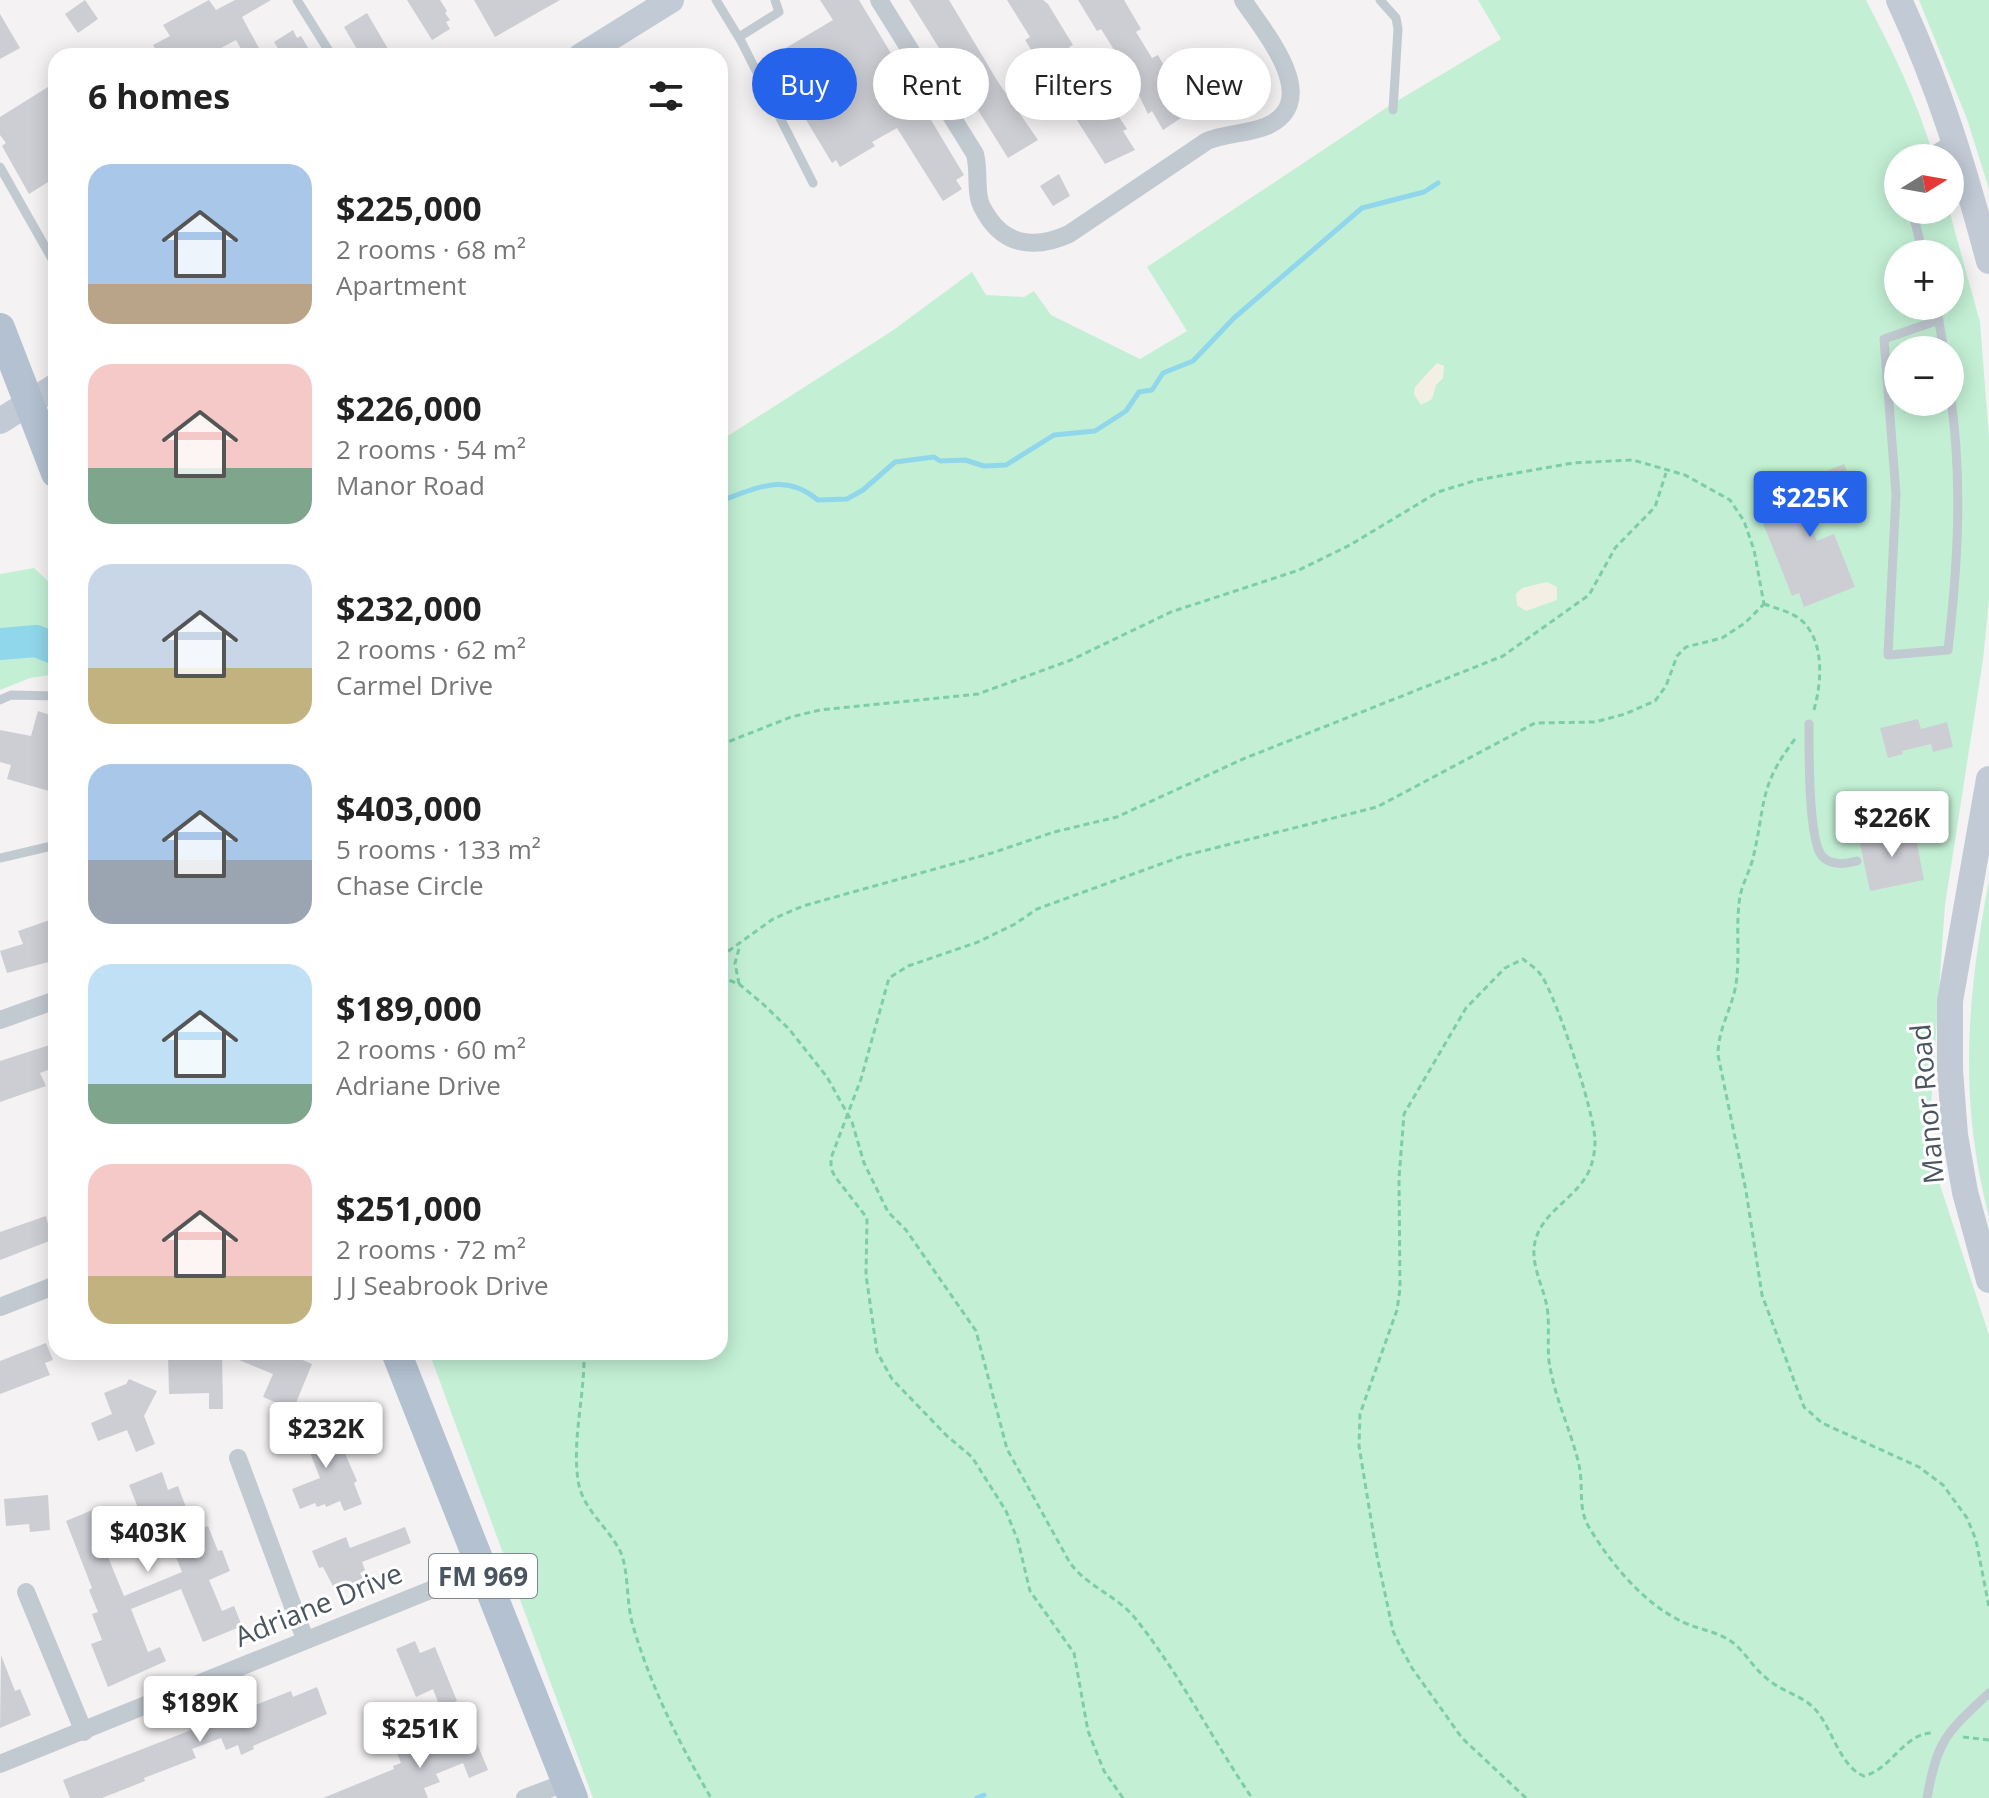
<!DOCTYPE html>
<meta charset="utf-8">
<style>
:root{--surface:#fff;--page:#f2f2f2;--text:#222;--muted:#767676;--accent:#2563eb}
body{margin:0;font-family:"Open Sans",sans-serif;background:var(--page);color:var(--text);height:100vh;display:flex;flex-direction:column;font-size:30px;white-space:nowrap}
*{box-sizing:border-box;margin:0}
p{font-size:26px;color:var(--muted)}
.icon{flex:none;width:44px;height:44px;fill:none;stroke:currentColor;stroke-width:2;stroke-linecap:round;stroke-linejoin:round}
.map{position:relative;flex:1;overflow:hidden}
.side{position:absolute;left:48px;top:48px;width:680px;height:1312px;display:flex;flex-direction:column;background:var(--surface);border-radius:24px;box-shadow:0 4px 20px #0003}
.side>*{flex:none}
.guide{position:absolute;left:752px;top:48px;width:760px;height:72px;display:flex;gap:16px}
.needle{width:52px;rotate:79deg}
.fabs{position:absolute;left:1884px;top:144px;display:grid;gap:16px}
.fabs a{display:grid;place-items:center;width:80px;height:80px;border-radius:50%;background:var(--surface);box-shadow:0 4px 20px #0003;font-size:40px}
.price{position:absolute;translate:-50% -68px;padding:0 18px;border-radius:8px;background:#fff;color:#222;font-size:26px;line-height:52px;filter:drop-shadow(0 2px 4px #0008)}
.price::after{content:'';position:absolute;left:50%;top:48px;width:24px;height:18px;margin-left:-12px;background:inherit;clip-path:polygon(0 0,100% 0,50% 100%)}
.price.on{background:var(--accent);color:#fff}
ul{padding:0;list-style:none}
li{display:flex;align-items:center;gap:24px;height:200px;padding:0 40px}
li span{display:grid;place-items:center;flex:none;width:224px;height:160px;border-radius:24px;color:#555}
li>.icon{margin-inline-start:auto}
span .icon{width:96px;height:96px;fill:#fffc;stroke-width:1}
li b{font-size:34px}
h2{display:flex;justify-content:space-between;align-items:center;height:96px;padding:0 40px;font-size:34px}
.pill{padding:0 28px;border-radius:36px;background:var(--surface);box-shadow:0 4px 20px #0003;font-size:28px;line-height:72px}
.pill.on{background:var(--accent);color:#fff}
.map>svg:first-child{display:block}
.green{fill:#c3f0d5;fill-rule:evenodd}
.sand{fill:#f4efe5}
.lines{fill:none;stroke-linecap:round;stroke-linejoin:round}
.stream{stroke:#91d7eb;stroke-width:5}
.river{stroke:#91d7eb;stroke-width:32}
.building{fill:#ccced4;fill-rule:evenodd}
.path{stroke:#7bcea6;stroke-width:3;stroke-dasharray:6 4;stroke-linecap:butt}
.lane{stroke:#c1c9d1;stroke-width:9}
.street{stroke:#c1c9d1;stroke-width:18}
.secondary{stroke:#c1cad5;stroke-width:26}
.primary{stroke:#b3c1d0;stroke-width:30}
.labels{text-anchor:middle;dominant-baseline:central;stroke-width:6;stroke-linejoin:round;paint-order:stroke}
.shield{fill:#fff;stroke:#808890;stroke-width:2}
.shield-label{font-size:26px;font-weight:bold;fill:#4a5560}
.street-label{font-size:28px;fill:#4a5560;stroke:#fff}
</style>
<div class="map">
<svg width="1989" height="1798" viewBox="0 0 1989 1798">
<rect width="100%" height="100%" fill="#f4f2f2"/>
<g class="green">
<path d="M1478,0H1866C1893,52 1918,102 1934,158H1898V210H1949L1980,322L1989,437V599L1983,660L1945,905L1928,1148L1989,1335V1798H593L429,1352H720V441L892,331L972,272L986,295L1024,297L1034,291L1051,315L1140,359L1187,331L1147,267L1392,104L1501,39ZM1898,254H1950V306H1898ZM1898,350H1950V402H1898Z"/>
<path d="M1919,0H1989V189L1967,119Z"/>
<path d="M34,568L52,585L56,594V674L30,678L0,690V574Z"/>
<path d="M1989,880V1217C1958,1098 1967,999 1989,880Z"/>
</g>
<g class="sand">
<path d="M1437,363L1444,366L1443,378L1436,385L1432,399L1421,405L1414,394L1415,387Z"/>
<path d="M1547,582L1557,587V600L1526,611L1517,605L1516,594L1522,588Z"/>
</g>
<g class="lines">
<g class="stream">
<path d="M720,501C758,488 784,472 818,500L847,499L863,490L895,462L934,457L940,461L965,460L984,466L1006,465L1054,435L1095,431L1126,411L1139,392L1152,390L1163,373L1193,361L1234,318L1362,208L1424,192L1438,183"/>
<path d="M977,1798L984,1795"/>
</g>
<path class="river" d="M0,644L36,641L56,649"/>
</g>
<g class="building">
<path d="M85,0L98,19L78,33L65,14Z"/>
<path d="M209,0L216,10L235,0H271L242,17L260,50L245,56L236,40L206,56H159L153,45L170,36L163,25Z"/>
<path d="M407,0H440L447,11L445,13L450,20L446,22L450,29L432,40Z"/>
<path d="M474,0H560L495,37Z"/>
<path d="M820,0H859L964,175L956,180L962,189L943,201L897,128L872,142L875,146L840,167L836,160L832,163L769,58L833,20Z"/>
<path d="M909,0H949L998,82L1038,140L1008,158Z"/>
<path d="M1007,0H1043L1048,4L1073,45L1069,47L1087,77L1091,74L1116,118L1119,117L1127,129L1123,131L1135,150L1105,164L1071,111L1076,108L1058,79L1051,81L1025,40L1030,37Z"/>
<path d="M1078,0H1124L1141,29L1136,32L1152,58L1158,55L1190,112L1163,130L1152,111L1148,114L1135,87L1114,61L1118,56L1101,29L1097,31Z"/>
<path d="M367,13L388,49L376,56H361L344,27Z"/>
<path d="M0,14L20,48L0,59Z"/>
<path d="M293,30L297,38L301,36L313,56H283L274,42Z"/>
<path d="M56,82V177L29,194L2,146L6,143L0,135V117Z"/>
<path d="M1059,174L1070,196L1053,206L1040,186Z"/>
<path d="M1844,464L1856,494L1806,514L1817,541L1834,534L1855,587L1804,607L1799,593L1792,596L1759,513L1804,495L1799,482Z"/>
<path d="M38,711L56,717V793L7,779L11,765L0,762V730L31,736Z"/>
<path d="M1918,719L1921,729L1947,722L1953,747L1933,752L1931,744L1902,751L1903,754L1888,758L1880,728Z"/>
<path d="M1914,828L1924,880L1870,891L1859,839Z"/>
<path d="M56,918V960L7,973L0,951L23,944L18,931Z"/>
<path d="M56,1043V1067L40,1073L46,1086L0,1102V1061Z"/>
<path d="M46,1216L52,1240L0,1260V1232Z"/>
<path d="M46,1343L53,1360L45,1363L50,1375L0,1394V1361Z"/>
<path d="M284,1352L312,1364L293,1410L263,1397L273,1374L222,1353L223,1409H209V1393L169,1394L168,1354Z"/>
<path d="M129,1379L157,1391L144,1416L155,1444L136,1452L127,1430L98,1441L91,1423L112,1414L104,1393L126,1384Z"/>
<path d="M325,1421L331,1437L337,1435L357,1481L354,1483L362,1504L344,1511L340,1501L326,1507L325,1504L317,1507L315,1503L300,1509L292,1489L320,1478L309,1450L297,1454L290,1434Z"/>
<path d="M162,1472L168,1490L178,1486L195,1531L208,1526L218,1551L222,1550L230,1571L209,1580L222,1611L234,1606L242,1626L203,1642L181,1589L131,1609L148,1652L160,1647L166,1661L108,1687L91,1644L102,1640L92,1614L98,1612L89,1590L92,1588L66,1521L97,1508L100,1517L107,1514L109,1520L138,1508L129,1485ZM170,1517L182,1549L174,1552L182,1572L124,1596L108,1557L115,1554L113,1548L119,1546L116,1538Z"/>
<path d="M48,1495L50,1530L30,1532L29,1524L6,1526L4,1499Z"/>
<path d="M405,1527L411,1543L362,1562L365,1570L360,1573L363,1579L335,1590L323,1567L319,1568L312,1551L346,1537L350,1548Z"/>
<path d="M415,1641L420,1653L435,1647L457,1701L440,1707L433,1689L416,1697L396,1649Z"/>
<path d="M1,1655L15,1691L20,1689L31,1715L0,1728Z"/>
<path d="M317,1687L327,1714L253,1746L254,1749L241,1755L238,1745L226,1750L221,1738L192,1749L196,1758L144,1778L145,1781L102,1798H70L63,1780L291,1691L293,1697Z"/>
<path d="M472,1731L488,1770L469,1778L463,1763L436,1774L440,1782L424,1788L428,1798H323L394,1769L393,1766L401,1763L397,1753L424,1742L427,1749Z"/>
</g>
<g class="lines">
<g class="path">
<path d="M1764,604C1775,608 1791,612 1800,619C1825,640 1822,681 1814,710"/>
<path d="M1795,739C1758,787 1766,804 1753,858C1749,874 1740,887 1739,904C1736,931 1740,958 1736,984C1732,1009 1718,1028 1718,1055L1746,1191L1762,1295L1804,1407L1822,1423L1919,1467L1943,1485L1967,1518L1976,1540L1989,1607"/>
<path d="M720,745L791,717L820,710L978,694L1071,660L1171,612L1299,570L1350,545L1438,492L1477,480L1573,463L1633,460L1685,475L1730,500L1744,521L1754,550L1764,604"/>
<path d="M720,957L773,919L803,906L992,853L1054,832L1117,817L1243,759L1503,656L1589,595L1615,548L1655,507L1666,473"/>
<path d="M720,977L739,984L763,1004L789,1029L827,1077L852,1122L864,1163L888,1212L906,1230L976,1331L1007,1449L1070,1563C1088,1587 1116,1595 1135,1618C1180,1674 1212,1739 1252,1798"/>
<path d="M739,984L735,963L740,945"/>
<path d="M584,1352C585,1395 572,1438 578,1480C582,1510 609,1527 621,1553C629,1573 626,1603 633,1626C651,1687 679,1743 711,1798"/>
<path d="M1963,1737L1989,1740"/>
<path d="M1123,1798L1104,1771L1088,1731L1074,1653L1030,1591L1018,1541L1006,1511L972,1457L947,1436L892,1379L877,1352L866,1275L867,1218L836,1178L831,1169V1158L861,1079L889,978L908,966L978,942L1015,924L1037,909L1133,874L1183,856L1377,807L1535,723L1595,722L1625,714L1655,701L1666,686L1677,656L1686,647L1722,638L1745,623L1764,604"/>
<path d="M1526,1798L1462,1738L1412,1668L1399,1644L1393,1631L1377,1556L1359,1446L1360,1414L1397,1310L1400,1289L1399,1178L1404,1114L1466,1008L1505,968L1523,959C1529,964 1537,969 1541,975C1557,998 1595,1114 1595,1141C1595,1151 1593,1162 1589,1171C1576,1199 1542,1211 1535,1242C1530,1264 1543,1285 1547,1307C1550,1325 1547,1343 1549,1361C1554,1397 1571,1430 1579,1465C1584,1488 1577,1509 1590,1529C1612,1565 1644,1604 1683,1622C1702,1631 1720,1631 1737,1646C1749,1658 1756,1671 1770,1681C1786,1694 1806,1696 1819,1714C1833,1733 1842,1768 1864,1776C1892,1769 1903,1734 1932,1733"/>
</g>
<g class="lane">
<path d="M297,0L332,56"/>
<path d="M716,0L741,41L813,183"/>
<path d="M1380,0L1396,18L1398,29L1393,110"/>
<path d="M739,37L779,12L775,0"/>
<path d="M1921,158L1951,139"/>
<path d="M0,167L56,266"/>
<path d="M1912,210L1923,254"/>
<path d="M1936,306L1944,350"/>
<path d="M1939,320L1884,339L1896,494L1888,655L1948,650C1958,564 1963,479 1950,392"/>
<path d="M0,700L11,695L56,696"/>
<path d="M1809,724C1809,749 1808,839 1822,856C1831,866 1845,864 1857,861"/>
<path d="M0,858L56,845"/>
<path d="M1927,1798C1937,1740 1947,1732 1989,1693"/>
</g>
<g class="street">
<path d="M879,0L975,154C979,170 976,183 979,198C980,206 986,214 990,220C1010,248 1041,247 1069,234L1207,141C1226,133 1248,134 1267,126C1324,100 1263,31 1243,0"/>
<path d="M0,1020L56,1000"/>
<path d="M0,1307L56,1285"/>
<path d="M238,1458L305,1639"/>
<path d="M26,1592L84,1732"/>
<path d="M0,1764L480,1570"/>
<path d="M525,1798L567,1782"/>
</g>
<g class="secondary">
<path d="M1899,0C1940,88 1964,168 1989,261"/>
<path d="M581,56L671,0"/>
<path d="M0,421L56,386"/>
<path d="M1989,779L1950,1001V1070L1955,1135L1965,1192L1989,1280"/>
</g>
<g class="primary">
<path d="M0,328L56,473"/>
<path d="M396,1352L573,1798"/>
</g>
</g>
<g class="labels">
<rect class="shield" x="429" y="1554" width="108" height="44" rx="6"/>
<g class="shield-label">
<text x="483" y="1576">FM 969</text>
</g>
<g class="street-label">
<text transform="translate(1926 1104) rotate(-95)">Manor Road</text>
<text transform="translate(318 1604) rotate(-22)">Adriane Drive</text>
</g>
</g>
</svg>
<div class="fabs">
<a><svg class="needle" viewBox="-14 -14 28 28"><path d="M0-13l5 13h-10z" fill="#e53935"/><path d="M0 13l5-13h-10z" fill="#767676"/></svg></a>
<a>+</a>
<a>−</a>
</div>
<b class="price on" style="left:1810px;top:539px">$225K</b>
<b class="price" style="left:1892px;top:859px">$226K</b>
<b class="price" style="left:326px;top:1470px">$232K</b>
<b class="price" style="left:148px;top:1574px">$403K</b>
<b class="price" style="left:200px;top:1744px">$189K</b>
<b class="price" style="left:420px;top:1770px">$251K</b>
<div class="guide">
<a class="pill on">Buy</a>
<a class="pill">Rent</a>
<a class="pill">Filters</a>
<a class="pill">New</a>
</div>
<section class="side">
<h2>6 homes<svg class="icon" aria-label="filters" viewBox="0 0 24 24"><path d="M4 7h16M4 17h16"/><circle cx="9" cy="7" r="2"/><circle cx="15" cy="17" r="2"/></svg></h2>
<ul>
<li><span style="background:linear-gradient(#a9c7e8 75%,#b9a48a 0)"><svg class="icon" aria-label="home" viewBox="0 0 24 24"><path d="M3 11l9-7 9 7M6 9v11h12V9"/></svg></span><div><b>$225,000</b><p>2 rooms · 68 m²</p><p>Apartment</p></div></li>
<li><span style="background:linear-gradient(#f6c9c9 65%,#7fa58c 0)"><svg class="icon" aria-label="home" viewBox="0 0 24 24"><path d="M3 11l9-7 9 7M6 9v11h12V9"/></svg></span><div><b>$226,000</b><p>2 rooms · 54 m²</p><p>Manor Road</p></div></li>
<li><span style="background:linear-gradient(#c9d6e8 65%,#c2b280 0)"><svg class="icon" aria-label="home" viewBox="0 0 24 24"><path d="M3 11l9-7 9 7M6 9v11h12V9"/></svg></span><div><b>$232,000</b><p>2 rooms · 62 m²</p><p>Carmel Drive</p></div></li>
<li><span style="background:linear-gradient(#a9c7e8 60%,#9aa5b1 0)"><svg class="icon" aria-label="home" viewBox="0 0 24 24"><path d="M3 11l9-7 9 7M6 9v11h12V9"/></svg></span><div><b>$403,000</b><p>5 rooms · 133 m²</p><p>Chase Circle</p></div></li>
<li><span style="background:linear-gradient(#bfe0f5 75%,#7fa58c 0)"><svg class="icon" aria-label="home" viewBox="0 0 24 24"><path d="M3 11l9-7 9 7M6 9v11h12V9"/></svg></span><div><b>$189,000</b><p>2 rooms · 60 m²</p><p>Adriane Drive</p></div></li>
<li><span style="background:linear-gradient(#f6c9c9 70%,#c2b280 0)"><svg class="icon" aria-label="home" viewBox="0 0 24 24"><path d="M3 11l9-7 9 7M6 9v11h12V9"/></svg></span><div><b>$251,000</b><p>2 rooms · 72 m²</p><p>J J Seabrook Drive</p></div></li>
</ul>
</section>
</div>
